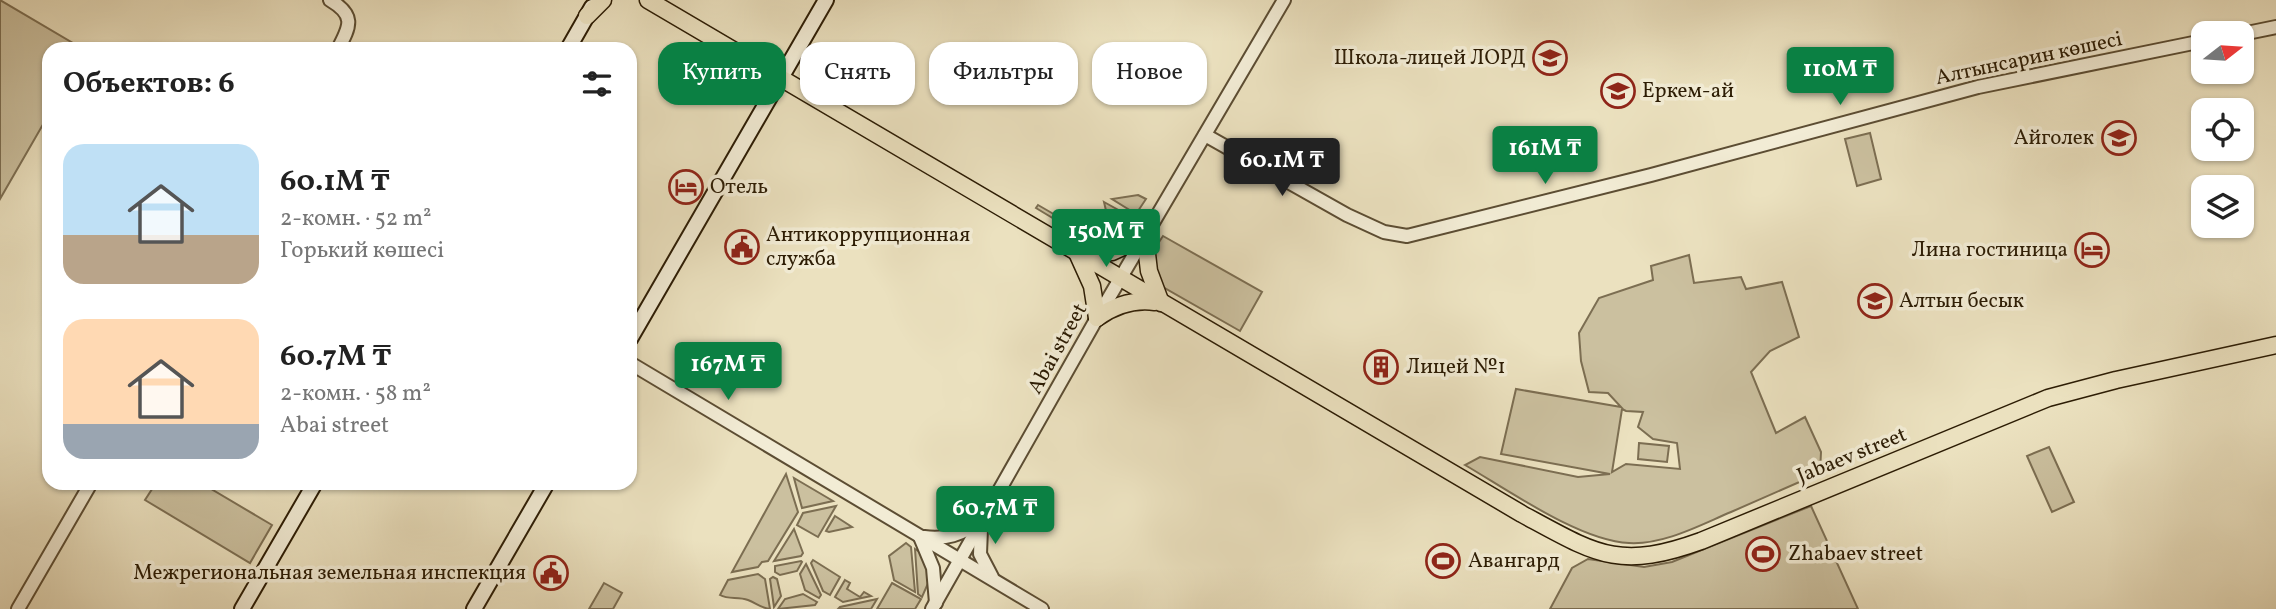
<!DOCTYPE html>
<html lang="ru">
<meta charset="utf-8">
<style>
:root{--surface:#fff;--page:#f2f2f2;--text:#222;--muted:#767676;--accent:#0b8043}
body{margin:0;font-family:Vollkorn,serif;background:var(--page);color:var(--text);height:100vh;display:flex;flex-direction:column;font-size:26px;white-space:nowrap}
*{box-sizing:border-box;margin:0}
p{font-size:23px;color:var(--muted)}
.icon{flex:none;width:38px;height:38px;fill:none;stroke:currentColor;stroke-width:2;stroke-linecap:round;stroke-linejoin:round}
.map{position:relative;flex:1;overflow:hidden}
.panel{position:absolute;left:42px;top:42px;width:595px;height:448px;display:flex;flex-direction:column;background:var(--surface);border-radius:21px;box-shadow:0 2px 5px #0004}
.panel>*{flex:none}
.banner{position:absolute;left:658px;top:42px;width:665px;height:63px;display:flex;gap:14px}
.needle{width:46px;rotate:73deg}
.controls{position:absolute;left:2191px;top:21px;display:grid;gap:14px}
.controls a{display:grid;place-items:center;width:63px;height:63px;border-radius:14px;background:var(--surface);box-shadow:0 2px 5px #0004;font-size:35px}
.price{position:absolute;translate:-50% -60px;padding:0 16px;border-radius:7px;background:var(--accent);color:#fff;font-size:23px;line-height:46px;filter:drop-shadow(0 2px 4px #0008)}
.price::after{content:'';position:absolute;left:50%;top:42px;width:21px;height:16px;margin-left:-10px;background:inherit;clip-path:polygon(0 0,100% 0,50% 100%)}
.price.active{background:#222;color:#fff}
ul{padding:0;list-style:none}
li{display:flex;align-items:center;gap:21px;height:175px;padding:0 21px}
li span{display:grid;place-items:center;flex:none;width:196px;height:140px;border-radius:21px;color:#555}
li>.icon{margin-inline-start:auto}
span .icon{width:84px;height:84px;fill:#fffc;stroke-width:1}
li b{font-size:30px}
h2{display:flex;justify-content:space-between;align-items:center;height:84px;padding:0 21px;font-size:30px}
.pill{padding:0 24px;border-radius:21px;background:var(--surface);box-shadow:0 2px 5px #0004;font-size:24px;line-height:63px}
.pill.active{background:var(--accent);color:#fff}
.map>svg:first-child{display:block}
.green{fill:#cbc09f;stroke:#7c6e52;stroke-width:2;fill-rule:evenodd}
.lines{fill:none;stroke-linecap:round;stroke-linejoin:round}
.tertiary-casing{stroke:#5c4d33;stroke-width:16}
.secondary-casing{stroke:#2c1c04;stroke-width:18}
.primary-casing{stroke:#2c1c04;stroke-width:19}
.tertiary{stroke:#f2ecd5;stroke-width:12}
.secondary{stroke:#f2ecd5;stroke-width:14}
.primary{stroke:#ebe1bf;stroke-width:16}
.labels{text-anchor:middle;dominant-baseline:central;stroke-width:7;stroke-linejoin:round;paint-order:stroke}
.poi-label{font-size:21px;fill:#2c1c04;stroke:#f2ecd5;text-anchor:start}
.street-label{font-size:21px;fill:#2c1c04;stroke:#f2ecd5}
</style>
<div class="map">
<svg width="2276" height="609" viewBox="0 0 2276 609">
<rect width="100%" height="100%" fill="#ebe1bf"/>
<filter id="stains"><feTurbulence type="fractalNoise" baseFrequency=".00286" numOctaves="4"/><feColorMatrix values="0 0 0 0 .2 0 0 0 0 .09 0 0 0 0 .02 0 0 0 .5 -.17"/></filter>
<radialGradient id="worn" r=".72"><stop offset=".6" stop-color="#630" stop-opacity="0"/><stop offset="1" stop-color="#630" stop-opacity=".3"/></radialGradient>
<g class="green">
<path d="M0,0L83,49H49V114L0,199Z"/>
<path d="M1870,133L1881,179L1857,186L1845,139Z"/>
<path d="M1138,195L1146,199L1136,214L1112,199Z"/>
<path d="M1104,202L1131,217L1114,222L1108,219Z"/>
<path d="M1038,205L1083,231L1089,229L1093,223L1100,224V227L1079,234L1036,208Z"/>
<path d="M1100,230L1107,235L1111,250L1085,235Z"/>
<path d="M1163,236L1262,292L1240,331L1156,283L1149,257Z"/>
<path d="M1689,255L1694,283L1741,277L1746,289L1782,282L1799,337L1770,351L1751,372L1776,433L1805,417L1821,452L1820,473C1791,486 1761,499 1731,512C1700,525 1664,545 1629,543C1580,541 1508,490 1465,465L1480,457L1578,477L1610,474L1501,454L1516,389L1621,407L1608,393L1589,392L1581,361L1579,333L1599,298L1653,280L1651,266ZM1622,409L1626,411L1643,412L1638,427L1653,439L1677,443L1680,469L1626,464L1612,472Z"/>
<path d="M1639,443L1669,446L1667,462L1638,459Z"/>
<path d="M2049,447L2074,502L2052,512L2027,456Z"/>
<path d="M786,474L798,512L768,561L762,562L758,567L732,572Z"/>
<path d="M794,478L833,501L802,508Z"/>
<path d="M156,483H201L272,525L250,563L145,500Z"/>
<path d="M836,506L818,537L797,525L803,513Z"/>
<path d="M1811,506L1858,609H1550L1572,568L1588,559L1644,567L1672,562Z"/>
<path d="M835,516L852,527L829,532L826,531Z"/>
<path d="M794,529L803,553L801,556L774,561Z"/>
<path d="M906,543L911,547L915,592L894,580L889,556Z"/>
<path d="M915,549L937,563L922,597L918,594Z"/>
<path d="M813,560L840,577L830,595L823,591L811,563Z"/>
<path d="M801,561L802,562L797,571L780,575L775,572V566Z"/>
<path d="M806,564L821,595L819,598L805,590L800,574Z"/>
<path d="M758,574L765,579L770,609C761,608 756,603 748,600C738,596 729,600 720,595L728,580Z"/>
<path d="M773,577L777,579L781,596L774,607L770,579Z"/>
<path d="M845,580L850,583L847,589L860,597L864,592L871,596L843,602L835,597Z"/>
<path d="M604,583L622,593L613,609H589Z"/>
<path d="M892,583L921,599L915,609H877Z"/>
<path d="M803,594L817,602L815,605L778,609L785,599Z"/>
<path d="M877,599L871,609H838L840,607Z"/>
</g>
<g class="lines">
<g class="tertiary-casing">
<g id="tertiary">
<path d="M330,0C355,15 351,25 338,49"/>
<path d="M2242,34L2276,27"/>
<path d="M1205,135L1347,215L1384,232L1407,236L1651,175L1978,87L2203,41"/>
<path d="M630,363L1042,609"/>
<path d="M981,529L980,554L992,577"/>
<path d="M920,537L933,568L936,603"/>
<path d="M924,537C943,540 964,535 978,521"/>
<path d="M18,609L91,483"/>
<path d="M932,609L1097,318L1284,0"/>
</g>
</g>
<g class="secondary-casing">
<g id="secondary">
<path d="M568,49L592,7"/>
<path d="M630,339L826,0"/>
<path d="M242,609L315,483"/>
<path d="M474,609L547,483"/>
</g>
</g>
<g class="primary-casing">
<g id="primary">
<path d="M648,0L1522,514C1596,554 1618,571 1701,541L2048,398L2116,380L2276,345"/>
<path d="M587,16L603,0"/>
<path d="M1078,255L1092,286L1097,318"/>
<path d="M1079,255L1112,252L1145,237L1149,271L1161,303"/>
<path d="M1097,318C1115,305 1133,299 1155,302"/>
</g>
</g>
<use href="#tertiary" class="tertiary"/>
<use href="#secondary" class="secondary"/>
<use href="#primary" class="primary"/>
</g>
<defs>
<g id="school-ring" transform="scale(1.75)"><circle r="9.5" fill="#f2ecd5" stroke="#8f2418" stroke-width="1.5"/><path d="M0-5L7-2L0 1L-7-2ZM-4 1L0 2.5L4 1V4Q0 6-4 4Z" fill="#8f2418"/></g>
<g id="hotel-ring" transform="scale(1.75)"><circle r="9.5" fill="#f2ecd5" stroke="#8f2418" stroke-width="1.5"/><path d="M-6-4.5h1.5V1H6V5H4.5V3h-9V5H-6ZM-4 0a1.8 1.8 0 1 1 3.6 0ZM.5 0V-2.5h3Q6-2.5 6 0Z" fill="#8f2418"/></g>
<g id="civic-ring" transform="scale(1.75)"><circle r="9.5" fill="#f2ecd5" stroke="#8f2418" stroke-width="1.5"/><path d="M-.6-6.5H3V-4.5H.6V-3L4-1V1h2V6H-6V1h2V-1L-.6-3ZM-1.2 2.5V6h2.4V2.5Z" fill="#8f2418"/></g>
<g id="building-ring" transform="scale(1.75)"><circle r="9.5" fill="#f2ecd5" stroke="#8f2418" stroke-width="1.5"/><path d="M-4-6H4V6H1V3H-1V6H-4ZM-2.5-4.3h1.7v1.8h-1.7ZM.8-4.3h1.7v1.8H.8ZM-2.5-1h1.7V.8h-1.7ZM.8-1h1.7V.8H.8Z" fill="#8f2418"/></g>
<g id="stadium-ring" transform="scale(1.75)"><circle r="9.5" fill="#f2ecd5" stroke="#8f2418" stroke-width="1.5"/><path d="M0-5a6.5 5 0 1 0 0 10a6.5 5 0 1 0 0-10ZM-3.5-1.8h7v3.6h-7Z" fill="#8f2418"/></g>
</defs>
<g fill-rule="evenodd">
<use href="#school-ring" x="1550" y="58"/>
<use href="#school-ring" x="1618" y="91"/>
<use href="#school-ring" x="2119" y="138"/>
<use href="#hotel-ring" x="686" y="187"/>
<use href="#civic-ring" x="742" y="247"/>
<use href="#hotel-ring" x="2092" y="250"/>
<use href="#school-ring" x="1875" y="301"/>
<use href="#building-ring" x="1381" y="367"/>
<use href="#stadium-ring" x="1763" y="554"/>
<use href="#stadium-ring" x="1443" y="561"/>
<use href="#civic-ring" x="551" y="573"/>
</g>
<g class="labels">
<g class="poi-label">
<text x="1526" y="58" text-anchor="end">Школа-лицей ЛОРД</text>
<text x="1642" y="91">Еркем-ай</text>
<text x="2094" y="138" text-anchor="end">Айголек</text>
<text x="710" y="187">Отель</text>
<text x="766" y="235">Антикоррупционная<tspan x="766" dy="24">служба</tspan></text>
<text x="2068" y="250" text-anchor="end">Лина гостиница</text>
<text x="1899" y="301">Алтын бесык</text>
<text x="1406" y="367">Лицей №1</text>
<text x="1788" y="554">Zhabaev street</text>
<text x="1468" y="561">Авангард</text>
<text x="526" y="573" text-anchor="end">Межрегиональная земельная инспекция</text>
</g>
<g class="street-label">
<text transform="translate(2029 59) rotate(-12)">Алтынсарин көшесі</text>
<text transform="translate(1058 349) rotate(-61)">Abai street</text>
<text transform="translate(1852 456) rotate(-22)">Jabaev street</text>
</g>
</g>
<rect width="100%" height="100%" filter="url(#stains)"/>
<rect width="100%" height="100%" fill="url(#worn)"/>
</svg>
<div class="controls">
<a><svg class="needle" viewBox="-14 -14 28 28"><path d="M0-13l5 13h-10z" fill="#e53935"/><path d="M0 13l5-13h-10z" fill="#767676"/></svg></a>
<a><svg class="icon" aria-label="locate" viewBox="0 0 24 24"><circle cx="12" cy="12" r="6"/><path d="M12 2v4M12 18v4M2 12h4M18 12h4"/></svg></a>
<a><svg class="icon" aria-label="layers" viewBox="0 0 24 24"><path d="M12 4l9 5-9 5-9-5zM3 14l9 5 9-5"/></svg></a>
</div>
<b class="price" style="left:1840px;top:107px">110M ₸</b>
<b class="price" style="left:1545px;top:186px">161M ₸</b>
<b class="price active" style="left:1282px;top:198px">60.1M ₸</b>
<b class="price" style="left:1106px;top:269px">150M ₸</b>
<b class="price" style="left:728px;top:402px">167M ₸</b>
<b class="price" style="left:995px;top:546px">60.7M ₸</b>
<div class="banner">
<a class="pill active">Купить</a>
<a class="pill">Снять</a>
<a class="pill">Фильтры</a>
<a class="pill">Новое</a>
</div>
<section class="panel">
<h2>Объектов: 6<svg class="icon" aria-label="filters" viewBox="0 0 24 24"><path d="M4 7h16M4 17h16"/><circle cx="9" cy="7" r="2"/><circle cx="15" cy="17" r="2"/></svg></h2>
<ul>
<li><span style="background:linear-gradient(#bfe0f5 65%,#b9a48a 0)"><svg class="icon" aria-label="home" viewBox="0 0 24 24"><path d="M3 11l9-7 9 7M6 9v11h12V9"/></svg></span><div><b>60.1M ₸</b><p>2-комн. · 52 m²</p><p>Горький көшесі</p></div></li>
<li><span style="background:linear-gradient(#ffd9b3 75%,#9aa5b1 0)"><svg class="icon" aria-label="home" viewBox="0 0 24 24"><path d="M3 11l9-7 9 7M6 9v11h12V9"/></svg></span><div><b>60.7M ₸</b><p>2-комн. · 58 m²</p><p>Abai street</p></div></li>
</ul>
</section>
</div>
